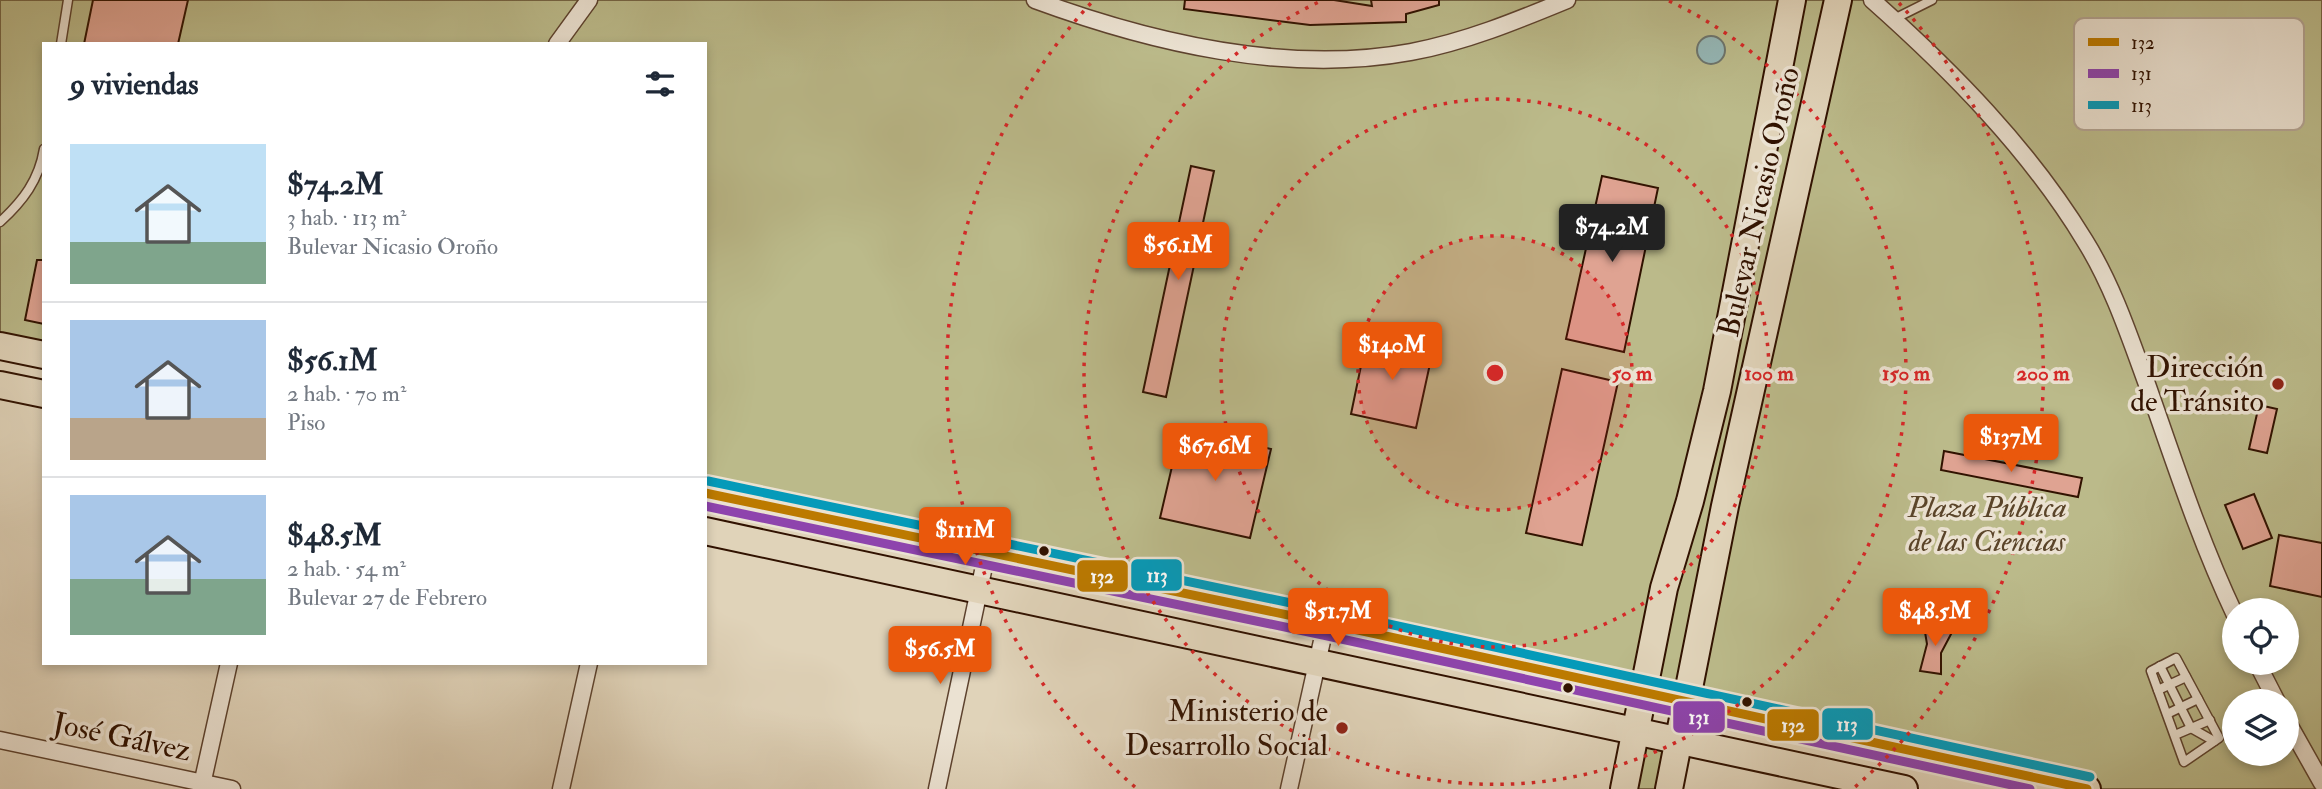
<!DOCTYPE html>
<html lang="es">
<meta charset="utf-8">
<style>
:root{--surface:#fff;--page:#f6f6f7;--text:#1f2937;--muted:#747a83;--line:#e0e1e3;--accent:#ea580c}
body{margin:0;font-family:"IM FELL Double Pica",serif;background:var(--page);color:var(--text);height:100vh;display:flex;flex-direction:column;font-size:26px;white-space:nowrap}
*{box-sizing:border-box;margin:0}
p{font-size:23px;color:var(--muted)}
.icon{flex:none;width:38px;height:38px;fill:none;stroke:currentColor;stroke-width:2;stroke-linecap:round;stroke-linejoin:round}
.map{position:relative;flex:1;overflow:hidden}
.details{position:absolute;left:42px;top:42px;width:665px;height:623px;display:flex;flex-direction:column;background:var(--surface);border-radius:0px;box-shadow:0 4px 10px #0003}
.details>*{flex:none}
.fabs{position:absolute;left:2222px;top:598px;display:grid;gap:14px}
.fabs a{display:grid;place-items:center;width:77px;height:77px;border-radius:50%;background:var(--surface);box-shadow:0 4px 10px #0003;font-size:35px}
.price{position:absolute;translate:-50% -60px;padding:0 16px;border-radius:7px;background:var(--accent);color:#fff;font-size:23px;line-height:46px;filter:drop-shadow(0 2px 4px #0008)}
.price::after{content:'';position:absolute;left:50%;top:42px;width:21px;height:16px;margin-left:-10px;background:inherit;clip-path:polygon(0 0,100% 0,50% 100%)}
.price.on{background:#222;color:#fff}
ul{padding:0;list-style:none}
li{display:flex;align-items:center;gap:21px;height:175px;padding:0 28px}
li+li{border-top:2px solid var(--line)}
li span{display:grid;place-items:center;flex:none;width:196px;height:140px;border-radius:0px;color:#555}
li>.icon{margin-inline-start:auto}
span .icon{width:84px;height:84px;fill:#fffc;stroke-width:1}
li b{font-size:30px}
h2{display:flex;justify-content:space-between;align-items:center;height:84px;padding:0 28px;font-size:30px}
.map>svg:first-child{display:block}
.green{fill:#bbba8a;stroke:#766645;stroke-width:2;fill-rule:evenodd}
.water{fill:#95b7b6;stroke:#6d756d;stroke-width:2}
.building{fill:#dfa392;stroke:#311200;stroke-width:2}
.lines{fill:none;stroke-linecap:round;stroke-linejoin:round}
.service-casing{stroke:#5d422e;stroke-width:11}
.minor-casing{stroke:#5d422e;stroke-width:19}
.primary-casing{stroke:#311200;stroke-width:30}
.service{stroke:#ebe2d2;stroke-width:8}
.minor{stroke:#ebe2d2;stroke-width:16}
.primary{stroke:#e0d3b9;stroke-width:26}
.bus-1-casing{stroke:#ebe2d2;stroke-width:14}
.bus-2-casing{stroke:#ebe2d2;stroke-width:14}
.bus-3-casing{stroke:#ebe2d2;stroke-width:14}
.bus-1{stroke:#bc7a00;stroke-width:9}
.bus-2{stroke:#8e44ad;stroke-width:9}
.bus-3{stroke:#059ab9;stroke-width:9}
.ring{fill:none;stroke:#d62828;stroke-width:3.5;stroke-dasharray:3.5 7}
.poi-dot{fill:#8f2418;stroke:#ebe2d2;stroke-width:2.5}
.bus-dot{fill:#311200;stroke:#ebe2d2;stroke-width:2.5}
.labels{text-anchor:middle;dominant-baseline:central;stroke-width:7;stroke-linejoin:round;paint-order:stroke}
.street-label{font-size:30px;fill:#311200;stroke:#ebe2d2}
.poi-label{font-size:30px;fill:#311200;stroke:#ebe2d2;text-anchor:end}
.park-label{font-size:30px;font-style:italic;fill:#5a4429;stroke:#ebe2d2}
.key{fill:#ebe2d2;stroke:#b3a493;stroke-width:2}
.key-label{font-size:19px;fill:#311200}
.centre{fill:#d62828;stroke:#ebe2d2;stroke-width:3.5}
.ring-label{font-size:21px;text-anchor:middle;font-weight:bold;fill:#d62828;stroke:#ebe2d2;stroke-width:7;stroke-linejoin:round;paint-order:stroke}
.line-badge{stroke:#ebe2d2;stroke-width:2.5}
.badge-label{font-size:19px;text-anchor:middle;font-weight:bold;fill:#fff}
</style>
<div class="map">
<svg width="2322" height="789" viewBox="0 0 2322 789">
<rect width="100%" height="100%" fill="#e0d3b9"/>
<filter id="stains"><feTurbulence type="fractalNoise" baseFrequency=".00286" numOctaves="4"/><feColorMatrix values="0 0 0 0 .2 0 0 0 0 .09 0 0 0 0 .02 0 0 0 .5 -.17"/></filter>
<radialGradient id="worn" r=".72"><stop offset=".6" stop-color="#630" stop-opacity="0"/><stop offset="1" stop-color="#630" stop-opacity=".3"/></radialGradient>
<g class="green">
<path d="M0,0H2322V789H2087L705,493V44H44V355L0,346ZM2235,611H2287V663H2235ZM2235,702H2287V754H2235Z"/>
<path d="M1636,733L1678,743L1669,789H1624Z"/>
</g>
<circle class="water" cx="1711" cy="50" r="14"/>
<g class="building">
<path d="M93,0H188L178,44H84Z"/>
<path d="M1185,0H1334L1372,6L1371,0H1439V5L1406,14V22L1310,25L1184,9Z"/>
<path d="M1191,166L1214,171L1166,397L1143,392Z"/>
<path d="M1602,176L1658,188L1624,352L1566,339Z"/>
<path d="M37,260H44V324L25,320Z"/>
<path d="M1367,337L1433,350L1416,428L1351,414Z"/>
<path d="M1562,369L1618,382L1582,545L1526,533Z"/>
<path d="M2259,405L2277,409L2267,453L2249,449Z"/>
<path d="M1181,428L1271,449L1250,538L1160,518Z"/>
<path d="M1944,451L2082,478L2078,497L1941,470Z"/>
<path d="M2254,494L2272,538L2243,549L2225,505Z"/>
<path d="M2279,535L2322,543V597L2270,586Z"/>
<path d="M1959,619L1941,653V674L1920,671L1927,644L1923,620L1937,635Z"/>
</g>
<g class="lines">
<g class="service-casing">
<g id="service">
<path d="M1894,19L1932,0"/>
<path d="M61,44L68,0"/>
<path d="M0,222C23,201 39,180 44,149"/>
<path d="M2176,658L2219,738L2184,762L2151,671Z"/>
<path d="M2160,666L2191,728L2214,741"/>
<path d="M2158,690L2186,677"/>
<path d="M2167,714L2198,699"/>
<path d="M2175,735L2210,720"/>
</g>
</g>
<g class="minor-casing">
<g id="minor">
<path d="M1035,0C1152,43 1286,75 1411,52C1465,42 1516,21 1567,0"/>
<path d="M1872,0C1952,71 2029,149 2085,241C2113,286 2130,338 2148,387C2175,464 2200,541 2235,615"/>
<path d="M557,44L589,0"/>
<path d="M2257,663L2277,702"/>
<path d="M2287,721L2322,783"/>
<path d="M0,740L232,789"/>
<path d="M201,789L229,663"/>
<path d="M561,789L589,663"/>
<path d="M937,789L987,552"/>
<path d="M1289,789L1326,623"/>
</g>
</g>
<g class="primary-casing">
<g id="primary">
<path d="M0,346L44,355"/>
<path d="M0,385L44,394"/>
<path d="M705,493L1326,623L2087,789"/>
<path d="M705,531L1904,789"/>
<path d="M1624,789L1664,588L1690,501L1717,391L1792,0"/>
<path d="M1669,789L1725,506L1838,0"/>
</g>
</g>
<use href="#service" class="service"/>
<use href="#minor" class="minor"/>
<use href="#primary" class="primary"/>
<g class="bus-1-casing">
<path id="bus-1" d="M705,493L1326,623L2087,789"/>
</g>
<g class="bus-2-casing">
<path id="bus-2" d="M705,506L1323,635L2030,789"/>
</g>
<g class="bus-3-casing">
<path id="bus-3" d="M708,481L1329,611L2090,777"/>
</g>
<use href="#bus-1" class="bus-1"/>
<use href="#bus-2" class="bus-2"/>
<use href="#bus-3" class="bus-3"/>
</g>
<circle cx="1495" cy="373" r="137" fill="#d62828" fill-opacity=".12"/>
<g class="ring">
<circle cx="1495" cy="373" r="137"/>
<circle cx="1495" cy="373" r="274"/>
<path d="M1669 1A411 411 0 1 1 1321 1"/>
<path d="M1135 787A548 548 0 0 1 1091 3M1899 3A548 548 0 0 1 1855 787"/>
</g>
<g class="poi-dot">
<circle cx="2278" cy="384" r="7"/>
<circle cx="1342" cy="728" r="7"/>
</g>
<g class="bus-dot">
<circle cx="1044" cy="551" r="6"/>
<circle cx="1568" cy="688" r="6"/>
<circle cx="1747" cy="702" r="6"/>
</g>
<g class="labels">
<g class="street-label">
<text transform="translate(1759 202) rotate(-77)">Bulevar Nicasio Oroño</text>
<text transform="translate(122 737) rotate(12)">José Gálvez</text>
</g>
<g class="poi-label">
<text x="2264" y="367">Dirección<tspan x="2264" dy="34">de Tránsito</tspan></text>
<text x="1328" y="711">Ministerio de<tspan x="1328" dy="34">Desarrollo Social</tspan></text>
</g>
<g class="park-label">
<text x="1987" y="507">Plaza Pública<tspan x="1987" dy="34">de las Ciencias</tspan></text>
</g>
</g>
<rect x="2074" y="18" width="230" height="112" rx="10" class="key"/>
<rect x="2088" y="38" width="31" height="8" fill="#bc7a00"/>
<rect x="2088" y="69" width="31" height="9" fill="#8e44ad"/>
<rect x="2088" y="101" width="31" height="8" fill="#059ab9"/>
<g class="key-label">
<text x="2131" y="49">132</text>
<text x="2131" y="80">131</text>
<text x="2131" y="112">113</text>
</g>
<circle cx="1495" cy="373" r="10" class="centre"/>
<g class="ring-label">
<text x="1632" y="380">50 m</text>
<text x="1769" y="380">100 m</text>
<text x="1906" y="380">150 m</text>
<text x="2043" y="380">200 m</text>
</g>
<g class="line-badge">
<rect x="1130" y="558" width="53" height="34" rx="7" fill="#059ab9"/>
<rect x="1076" y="559" width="53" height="34" rx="7" fill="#bc7a00"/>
<rect x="1672" y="700" width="54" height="34" rx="7" fill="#8e44ad"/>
<rect x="1821" y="707" width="53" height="34" rx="7" fill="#059ab9"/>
<rect x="1766" y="708" width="54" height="34" rx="7" fill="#bc7a00"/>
</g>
<g class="badge-label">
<text x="1157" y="582">113</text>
<text x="1102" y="583">132</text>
<text x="1699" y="724">131</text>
<text x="1847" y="731">113</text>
<text x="1793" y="732">132</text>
</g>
<rect width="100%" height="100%" filter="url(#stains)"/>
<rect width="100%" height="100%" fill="url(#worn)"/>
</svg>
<div class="fabs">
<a><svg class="icon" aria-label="locate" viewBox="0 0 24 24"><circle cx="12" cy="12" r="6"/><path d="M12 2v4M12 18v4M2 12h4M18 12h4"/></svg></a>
<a><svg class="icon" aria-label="layers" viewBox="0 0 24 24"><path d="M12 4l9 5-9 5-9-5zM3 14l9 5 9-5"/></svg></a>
</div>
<b class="price on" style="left:1612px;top:264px">$74.2M</b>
<b class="price" style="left:1178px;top:282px">$56.1M</b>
<b class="price" style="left:1392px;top:382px">$140M</b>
<b class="price" style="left:2011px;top:474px">$137M</b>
<b class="price" style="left:1215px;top:483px">$67.6M</b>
<b class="price" style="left:965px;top:567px">$111M</b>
<b class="price" style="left:1338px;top:648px">$51.7M</b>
<b class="price" style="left:1935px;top:648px">$48.5M</b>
<b class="price" style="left:940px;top:686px">$56.5M</b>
<section class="details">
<h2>9 viviendas<svg class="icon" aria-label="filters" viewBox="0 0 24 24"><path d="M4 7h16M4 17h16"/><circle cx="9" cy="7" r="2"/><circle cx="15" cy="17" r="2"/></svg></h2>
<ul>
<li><span style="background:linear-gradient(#bfe0f5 70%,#7fa58c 0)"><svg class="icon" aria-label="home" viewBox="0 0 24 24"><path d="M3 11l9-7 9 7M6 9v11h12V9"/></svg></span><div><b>$74.2M</b><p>3 hab. · 113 m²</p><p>Bulevar Nicasio Oroño</p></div></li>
<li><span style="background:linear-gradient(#a9c7e8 70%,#b9a48a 0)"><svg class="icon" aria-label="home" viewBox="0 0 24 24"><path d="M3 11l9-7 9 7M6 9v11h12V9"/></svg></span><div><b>$56.1M</b><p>2 hab. · 70 m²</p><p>Piso</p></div></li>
<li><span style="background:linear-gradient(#a9c7e8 60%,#7fa58c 0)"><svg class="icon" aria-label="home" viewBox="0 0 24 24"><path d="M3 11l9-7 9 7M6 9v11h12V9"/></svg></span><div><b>$48.5M</b><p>2 hab. · 54 m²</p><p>Bulevar 27 de Febrero</p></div></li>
</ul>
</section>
</div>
